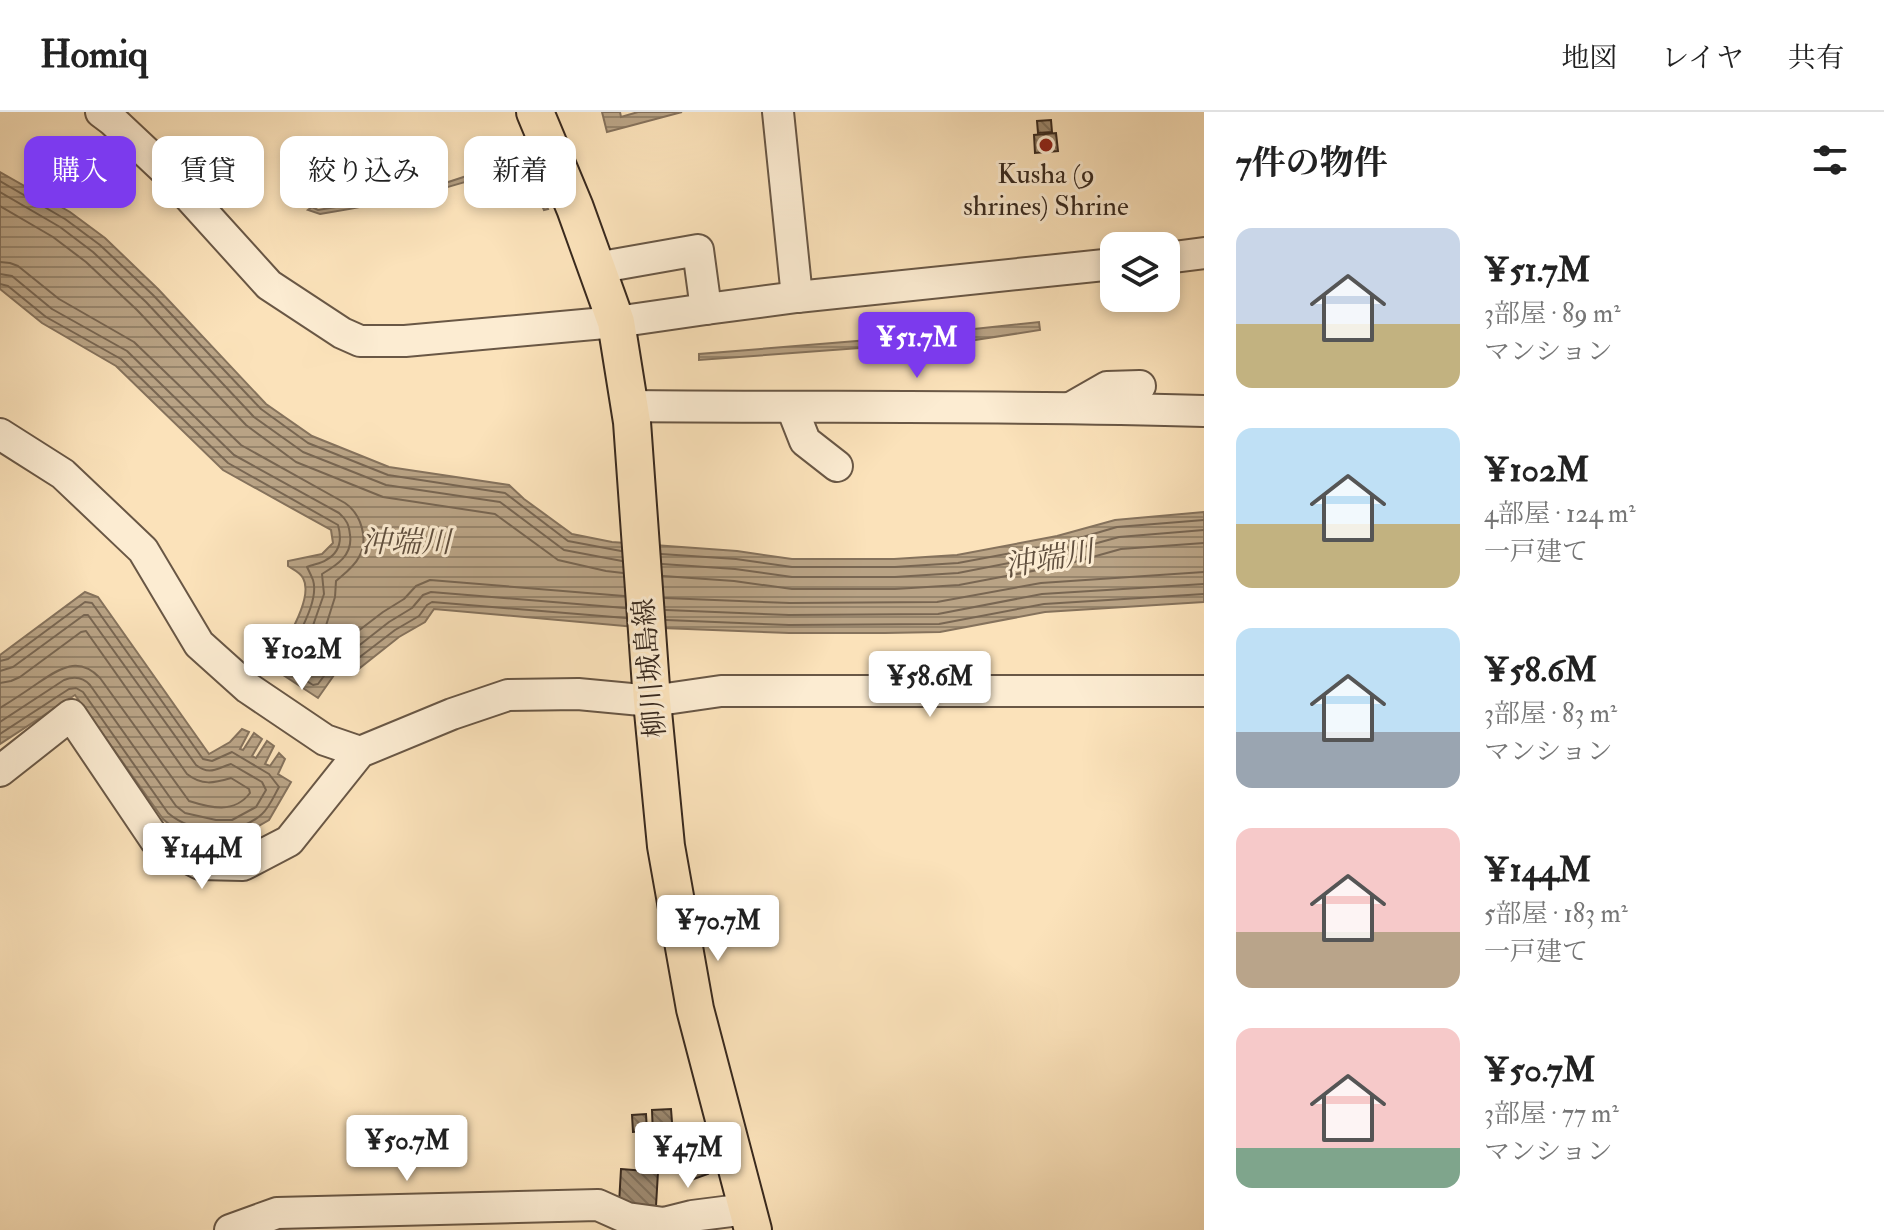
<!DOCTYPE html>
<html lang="ja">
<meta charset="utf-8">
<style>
:root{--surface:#fff;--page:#f6f6f6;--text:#222;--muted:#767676;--line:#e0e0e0;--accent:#7c3aed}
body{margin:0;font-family:"IM FELL Double Pica","Noto Serif JP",serif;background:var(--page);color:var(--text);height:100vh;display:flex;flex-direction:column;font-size:30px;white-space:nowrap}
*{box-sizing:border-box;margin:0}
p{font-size:26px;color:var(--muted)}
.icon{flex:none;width:44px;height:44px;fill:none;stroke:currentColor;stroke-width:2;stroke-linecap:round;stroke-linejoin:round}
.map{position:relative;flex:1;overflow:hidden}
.panel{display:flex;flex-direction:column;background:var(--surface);width:680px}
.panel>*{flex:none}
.banner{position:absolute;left:24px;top:24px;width:760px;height:72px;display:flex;gap:16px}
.controls{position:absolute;left:1100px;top:120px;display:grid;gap:16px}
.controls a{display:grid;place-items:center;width:80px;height:80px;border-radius:16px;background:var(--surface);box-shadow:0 4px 12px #0003;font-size:40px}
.price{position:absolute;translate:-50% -68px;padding:0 18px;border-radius:8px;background:#fff;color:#222;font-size:26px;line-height:52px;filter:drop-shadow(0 2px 4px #0008)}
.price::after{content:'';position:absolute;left:50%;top:48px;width:24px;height:18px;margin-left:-12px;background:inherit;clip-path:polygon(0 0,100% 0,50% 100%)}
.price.selected{background:var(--accent);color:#fff}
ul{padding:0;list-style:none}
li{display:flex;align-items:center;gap:24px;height:200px;padding:0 32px}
li span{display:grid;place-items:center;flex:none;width:224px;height:160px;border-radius:16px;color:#555}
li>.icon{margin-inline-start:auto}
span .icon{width:96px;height:96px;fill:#fffc;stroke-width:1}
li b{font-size:34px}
h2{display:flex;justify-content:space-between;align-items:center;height:96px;padding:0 32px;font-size:34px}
.tag{padding:0 28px;border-radius:16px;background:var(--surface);box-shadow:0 4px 12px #0003;font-size:28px;line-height:72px}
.tag.selected{background:var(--accent);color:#fff}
header{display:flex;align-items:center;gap:48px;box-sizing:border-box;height:112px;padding:0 40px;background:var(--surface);border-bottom:2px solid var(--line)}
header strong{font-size:38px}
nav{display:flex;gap:44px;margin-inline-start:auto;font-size:28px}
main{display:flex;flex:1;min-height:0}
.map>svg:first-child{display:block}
.water{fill:url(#water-rules);stroke:#85725c;stroke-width:2}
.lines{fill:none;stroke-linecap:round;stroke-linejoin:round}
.shore{stroke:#786652;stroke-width:2}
.building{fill:url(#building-back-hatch);stroke:#38291e;stroke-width:2}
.minor-casing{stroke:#695745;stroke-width:34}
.major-casing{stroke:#38291e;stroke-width:40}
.minor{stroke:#fcecd2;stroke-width:30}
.major{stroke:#fbe2ba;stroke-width:36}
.poi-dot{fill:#8f2418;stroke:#fcecd2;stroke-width:3}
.labels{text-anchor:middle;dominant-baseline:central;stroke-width:6;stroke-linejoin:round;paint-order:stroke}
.poi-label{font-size:28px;fill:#38291e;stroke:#fcecd2}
.street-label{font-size:28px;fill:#38291e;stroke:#fcecd2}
.water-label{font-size:30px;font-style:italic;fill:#5f4e3d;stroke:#fcecd2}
</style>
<header>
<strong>Homiq</strong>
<nav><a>地図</a><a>レイヤ</a><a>共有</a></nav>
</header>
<main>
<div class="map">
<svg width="1204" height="1118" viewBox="0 0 1204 1118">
<defs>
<pattern id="water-rules" width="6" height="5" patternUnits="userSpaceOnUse" patternTransform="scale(2)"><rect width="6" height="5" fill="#b9a385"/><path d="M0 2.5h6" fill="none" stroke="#97856c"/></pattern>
<pattern id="building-back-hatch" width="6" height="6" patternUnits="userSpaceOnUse" patternTransform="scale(2)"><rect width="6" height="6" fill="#9d896f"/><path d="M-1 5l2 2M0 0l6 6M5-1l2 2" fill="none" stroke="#81705b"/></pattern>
</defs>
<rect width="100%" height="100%" fill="#fbe2ba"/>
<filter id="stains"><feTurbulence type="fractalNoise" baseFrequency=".0025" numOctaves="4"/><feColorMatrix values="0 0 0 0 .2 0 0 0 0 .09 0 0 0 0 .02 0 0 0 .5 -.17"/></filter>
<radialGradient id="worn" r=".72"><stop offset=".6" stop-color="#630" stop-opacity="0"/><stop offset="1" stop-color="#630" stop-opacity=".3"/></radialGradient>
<g class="water">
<path d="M602,0H620L621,5L638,0H682L607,20Z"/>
<path d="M524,41L548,97L544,98L523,50C458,76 390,91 320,102L308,98L312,95L318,98L409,83L521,46L522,42Z"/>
<path d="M0,60L70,100L105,126L158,177L266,292L312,324L389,355L509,373L524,387L572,422L612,430L737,439L792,447H894L957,443L1057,424L1115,408L1204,400V490L1045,500L940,520L885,521H789L636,515L434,497L425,510L399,525L351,563L339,556L318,586L277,559L295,532L287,527C295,513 312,482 303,466C300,460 294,458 288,454V449L322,442L333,431L331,418L223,358L116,254L42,211L0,177Z"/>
<path d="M1039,210L1040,218L949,232L887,236H860L699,248V242L881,227Z"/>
<path d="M85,480L98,485L209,642L230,630L242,617L249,620L240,637L243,638L254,621L262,627L252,644L256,646L267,629L274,634L265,652L270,654L279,641L285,647L278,662L291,670L269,708L238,726H215L176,718L163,707L75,583L0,632V543Z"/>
</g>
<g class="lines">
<g class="shore">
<path d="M0,69L65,107L100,133L153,183L261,297L308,331L388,363L505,381L568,429L621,439"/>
<path d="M0,80L60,115L93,140L146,190L254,305L303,340L386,373L500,390L564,438L622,449"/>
<path d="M0,94L53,125L86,150L137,198L246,313L296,350L383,385L495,402L558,448L606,459L623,461"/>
<path d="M0,150L10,151L18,154L59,187L134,230L241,333L345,391C361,402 369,427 359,445C354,455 344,462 336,469L335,485L323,523L325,528L349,526L383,500L404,487L416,474L430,468L624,484"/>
<path d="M0,162L12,164L52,197L127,239L234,343L339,401C347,408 349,413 350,423C353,443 337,453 322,462L324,482L310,522L312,538L303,552L305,556L311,560L315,559C328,541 330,537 352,539L389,510L412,496L423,483L431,480L625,496"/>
<path d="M0,172L8,174L46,205L121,247L228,351L338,413C342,427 341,440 326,448C321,452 313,452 307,455C309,459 311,463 313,468C318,484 306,508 299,522C305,538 297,541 290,555L291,559L313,573L318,572L335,549L341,548L352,551L395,518L419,504L427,493L432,490L626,506"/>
<path d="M661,442L736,447L792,455H895L958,451L1059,432L1117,415L1204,408"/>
<path d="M662,452L735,457L792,465H895L958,461L1061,441L1119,425L1204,418"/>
<path d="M663,464L734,469L792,477H895L959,473L1064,453L1121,437L1204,431"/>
<path d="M665,486L790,491L937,490L1041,471L1204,460"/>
<path d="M666,498L789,503L938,502L1042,482L1204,472"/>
<path d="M666,508L789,513L939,512L1044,492L1204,482"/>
<path d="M0,549L8,547L85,490L92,491L203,647L212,649L232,640L269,662L279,675C274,684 269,696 262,702C237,725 193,722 168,701L83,580L76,576L69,577L0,622"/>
<path d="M0,559L13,555L84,503H88L196,653C210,664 217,656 231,652L262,670L266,678L256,695L232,708H216L185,701L176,694L90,573C83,565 74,564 64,568L0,610"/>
<path d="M0,571L11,569L20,565L81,520L86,519L187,662C202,674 214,671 231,666L249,677L250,681C234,702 211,696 189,689L100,566C78,543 59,557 38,571C25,580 13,588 0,596"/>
</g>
</g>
<g class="building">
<path d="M1051,8L1052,20L1038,21L1037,9Z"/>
<path d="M1056,21L1058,39L1035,41L1034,23Z"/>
<path d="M671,997L673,1023L653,1024L652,998Z"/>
<path d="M646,1002L647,1019L633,1020L632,1003Z"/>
<path d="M702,1044L708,1062L691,1068L685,1050Z"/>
<path d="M621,1057L658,1060L656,1094L619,1092Z"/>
</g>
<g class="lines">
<g class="minor-casing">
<g id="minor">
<path d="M101,0L113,9L164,57L269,173L342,221L360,229H405L616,210L706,197"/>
<path d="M778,0L797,185"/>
<path d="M1166,146L1204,141"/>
<path d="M596,156L698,138L706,197L797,185L1114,152"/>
<path d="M629,294C821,296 1012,293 1204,299"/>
<path d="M1072,295L1107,275L1140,274"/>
<path d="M792,296L805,329L837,354"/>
<path d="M0,322L63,362L143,438L199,532L248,576L325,628L360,640"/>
<path d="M0,659L71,603L156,729L200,752L243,753L289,729L360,640L452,602L508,583L578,582L652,589L721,579H1204"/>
<path d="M230,1118L277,1101L598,1093L627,1106L664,1111L692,1104L747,1097"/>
</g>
</g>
<g class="major-casing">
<path id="major" d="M535,0L575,96L616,210L632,310L652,589L666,734L695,897L753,1118"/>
</g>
<use href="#minor" class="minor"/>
<use href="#major" class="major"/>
</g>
<circle class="poi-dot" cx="1046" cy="33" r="8"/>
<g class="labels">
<g class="poi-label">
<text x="1046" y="62">Kusha (9<tspan x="1046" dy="32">shrines) Shrine</tspan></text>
</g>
<g class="street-label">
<text transform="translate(650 556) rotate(-95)">柳川城島線</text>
</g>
<g class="water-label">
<text x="406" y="430">沖端川</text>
<text transform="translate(1049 447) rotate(-10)">沖端川</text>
</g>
</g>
<rect width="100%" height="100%" filter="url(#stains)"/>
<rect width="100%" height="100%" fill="url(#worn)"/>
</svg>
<div class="controls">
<a><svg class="icon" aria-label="layers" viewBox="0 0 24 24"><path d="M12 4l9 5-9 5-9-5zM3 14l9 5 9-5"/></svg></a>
</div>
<b class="price selected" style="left:917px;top:268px">¥51.7M</b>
<b class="price" style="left:302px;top:580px">¥102M</b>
<b class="price" style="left:930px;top:607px">¥58.6M</b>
<b class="price" style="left:202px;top:779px">¥144M</b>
<b class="price" style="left:718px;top:851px">¥70.7M</b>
<b class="price" style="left:407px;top:1071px">¥50.7M</b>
<b class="price" style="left:688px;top:1078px">¥47M</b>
<div class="banner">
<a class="tag selected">購入</a>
<a class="tag">賃貸</a>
<a class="tag">絞り込み</a>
<a class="tag">新着</a>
</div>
</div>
<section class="panel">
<h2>7件の物件<svg class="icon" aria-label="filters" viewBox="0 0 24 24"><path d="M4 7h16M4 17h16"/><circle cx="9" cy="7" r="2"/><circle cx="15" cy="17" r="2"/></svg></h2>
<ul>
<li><span style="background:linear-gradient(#c9d6e8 60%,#c2b280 0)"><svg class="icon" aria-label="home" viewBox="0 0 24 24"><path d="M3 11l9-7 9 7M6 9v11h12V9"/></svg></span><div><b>¥51.7M</b><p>3部屋 · 89 m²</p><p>マンション</p></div></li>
<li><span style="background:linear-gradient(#bfe0f5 60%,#c2b280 0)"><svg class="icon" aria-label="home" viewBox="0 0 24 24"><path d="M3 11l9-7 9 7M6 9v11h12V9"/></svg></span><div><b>¥102M</b><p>4部屋 · 124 m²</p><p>一戸建て</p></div></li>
<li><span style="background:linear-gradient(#bfe0f5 65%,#9aa5b1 0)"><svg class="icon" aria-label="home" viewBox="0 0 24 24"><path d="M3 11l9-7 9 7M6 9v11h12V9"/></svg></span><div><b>¥58.6M</b><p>3部屋 · 83 m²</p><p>マンション</p></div></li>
<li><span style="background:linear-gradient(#f6c9c9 65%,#b9a48a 0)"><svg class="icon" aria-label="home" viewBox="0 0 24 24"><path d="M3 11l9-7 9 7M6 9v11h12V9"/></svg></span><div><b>¥144M</b><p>5部屋 · 183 m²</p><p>一戸建て</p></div></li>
<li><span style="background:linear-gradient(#f6c9c9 75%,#7fa58c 0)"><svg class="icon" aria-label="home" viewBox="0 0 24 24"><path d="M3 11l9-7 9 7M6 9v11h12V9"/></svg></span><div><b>¥50.7M</b><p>3部屋 · 77 m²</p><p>マンション</p></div></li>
</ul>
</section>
</main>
